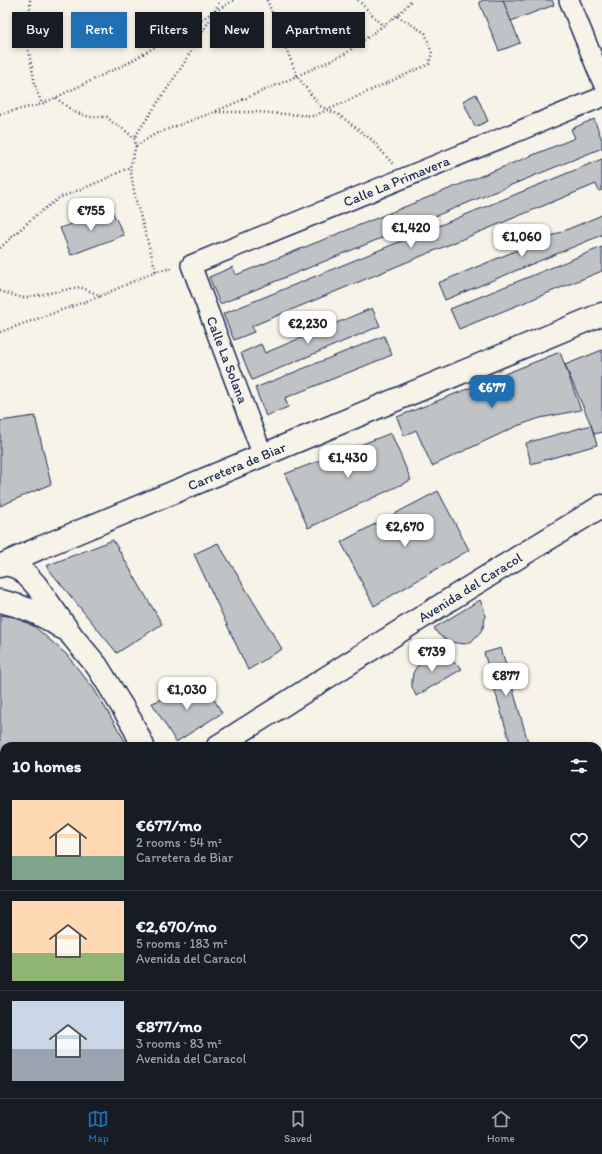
<!DOCTYPE html>
<meta charset="utf-8">
<style>
:root{--surface:#171b24;--page:#242831;--text:#f1f3f6;--muted:#9ea1a6;--line:#363941;--accent:#1f6fb2}
body{margin:0;font-family:Itim,sans-serif;background:var(--page);color:var(--text);height:100vh;display:flex;flex-direction:column;font-size:15px;white-space:nowrap}
*{box-sizing:border-box;margin:0}
p{font-size:13px;color:var(--muted)}
.icon{flex:none;width:22px;height:22px;fill:none;stroke:currentColor;stroke-width:2;stroke-linecap:round;stroke-linejoin:round}
.map{position:relative;flex:1;overflow:hidden}
.side{position:absolute;left:0px;top:742px;width:602px;height:356px;display:flex;flex-direction:column;background:var(--surface);border-radius:12px 12px 0 0;box-shadow:0 2px 6px #0003}
.side>*{flex:none}
.top-card{position:absolute;left:12px;top:12px;width:400px;height:36px;display:flex;gap:8px}
.price{position:absolute;translate:-50% -34px;padding:0 9px;border-radius:8px;background:#fff;color:#222;font-size:13px;line-height:26px;filter:drop-shadow(0 1px 2px #0008)}
.price::after{content:'';position:absolute;left:50%;top:24px;width:12px;height:9px;margin-left:-6px;background:inherit;clip-path:polygon(0 0,100% 0,50% 100%)}
.price.current{background:var(--accent);color:#fff}
ul{padding:0;list-style:none}
li{display:flex;align-items:center;gap:12px;height:100px;padding:0 12px}
li+li{border-top:1px solid var(--line)}
li span{display:grid;place-items:center;flex:none;width:112px;height:80px;border-radius:0px;color:#555}
li>.icon{margin-inline-start:auto}
span .icon{width:48px;height:48px;fill:#fffc;stroke-width:1}
li b{font-size:17px}
h2{display:flex;justify-content:space-between;align-items:center;height:48px;padding:0 12px;font-size:17px}
.chip{padding:0 14px;border-radius:0px;background:var(--surface);box-shadow:0 2px 6px #0003;font-size:14px;line-height:36px}
.chip.current{background:var(--accent);color:#fff}
.tab-bar{display:flex;justify-content:space-around;align-items:center;height:56px;border-top:1px solid var(--line);background:var(--surface);font-size:11px;color:var(--muted)}
.tab-bar a{display:grid;justify-items:center;gap:2px}
.tab-bar .current{color:var(--accent)}
.map>svg:first-child{display:block}
.building{fill:#c0c3c5;stroke:#1b2f5e}
.lines{fill:none;stroke-linecap:round;stroke-linejoin:round}
.minor-casing{stroke:#1b2f5e;stroke-width:22}
.major-casing{stroke:#1b2f5e;stroke-width:25}
.path{stroke:#1b2f5e;stroke-width:2.5;stroke-dasharray:1 3;stroke-linecap:butt}
.minor{stroke:#f7f3e8;stroke-width:19}
.major{stroke:#f7f3e8;stroke-width:22}
.labels{text-anchor:middle;dominant-baseline:central;stroke-width:3;stroke-linejoin:round;paint-order:stroke}
.street-label{font-size:14px;fill:#1b2f5e;stroke:#f7f3e8}
</style>
<div class="map">
<svg width="602" height="1098" viewBox="0 0 602 1098">
<rect width="100%" height="100%" fill="#f7f3e8"/>
<filter id="ink" filterUnits="userSpaceOnUse"><feTurbulence type="fractalNoise" baseFrequency=".025" numOctaves="2"/><feDisplacementMap in="SourceGraphic" scale="8" xChannelSelector="R" yChannelSelector="G"/><feConvolveMatrix kernelMatrix="1 2 1 2 8 2 1 2 1" color-interpolation-filters="sRGB"/></filter>
<g filter="url(#ink)">
<g class="building">
<path d="M484,0H503L520,43L499,51L479,2Z"/>
<path d="M503,0H552L554,5L511,21Z"/>
<path d="M476,94L488,121L475,127L463,101Z"/>
<path d="M594,119L602,140V148L220,304L209,277L233,267L236,275L575,138L571,129Z"/>
<path d="M602,159V190L599,191L596,184L252,326L254,332L234,340L223,314Z"/>
<path d="M112,211L124,235L71,255L60,228Z"/>
<path d="M602,215V235L445,300L438,283Z"/>
<path d="M602,247V271L459,329L450,309Z"/>
<path d="M372,308L380,326L252,380L241,353L261,344L265,353Z"/>
<path d="M384,336L392,355L285,398L288,407L266,416L255,388Z"/>
<path d="M602,350V432L594,434L591,425L565,365Z"/>
<path d="M560,352L581,410L540,418L517,426L432,466L416,430L404,436L397,417Z"/>
<path d="M35,416L51,484L0,506V421Z"/>
<path d="M591,425L597,445L531,464L526,443Z"/>
<path d="M391,433L411,480L308,528L285,474Z"/>
<path d="M438,491L469,550L374,606L341,542Z"/>
<path d="M113,540L162,624L117,653L46,566Z"/>
<path d="M218,543L282,649L248,670L194,554Z"/>
<path d="M480,600L484,609L485,617L484,625L481,631L472,641L465,644L449,642L438,634L434,628Z"/>
<path d="M0,615L15,617L35,627L66,654L94,689L128,746H4V787L0,777Z"/>
<path d="M501,648L528,742L511,746L484,653Z"/>
<path d="M438,656L450,660L459,666L462,669L416,696L412,687V680L413,673L416,668L420,663L428,658Z"/>
<path d="M205,684L222,713L176,742L152,703Z"/>
<path d="M0,820L4,833V852L0,855Z"/>
<path d="M207,1094H266L268,1098H200Z"/>
<path d="M351,1094H438L432,1098H352Z"/>
<path d="M468,1094H558L560,1098H470Z"/>
</g>
<g class="lines">
<g class="minor-casing">
<g id="minor">
<path d="M569,0L602,81"/>
<path id="s1" d="M263,456L191,265L602,97"/>
<path d="M0,805L4,816"/>
<path d="M139,1098L147,1094"/>
</g>
</g>
<g class="major-casing">
<g id="major">
<path d="M5,564L16,567L23,571L36,585L72,636L97,666L131,721L143,746"/>
<path id="s2" d="M0,566L42,547L602,314"/>
<path d="M0,601C23,606 43,614 62,628"/>
<path id="s3" d="M218,746L465,590L602,506"/>
<path d="M0,879L4,876"/>
<path d="M299,1094L300,1098"/>
</g>
</g>
<g class="path">
<path d="M30,0V11L24,28L36,89L42,104"/>
<path d="M267,0L297,76L320,106L339,115L372,140L393,164"/>
<path d="M358,0L383,26"/>
<path d="M56,98L74,112L90,117H107L113,123L121,127L134,138"/>
<path d="M216,112H256L314,116L429,64L432,53L425,33L397,16"/>
<path d="M0,114L42,104L128,63L234,0"/>
<path d="M136,146L155,134L214,112L288,80L345,54L400,13L412,0"/>
<path d="M0,248L35,216L59,198L101,181L130,167"/>
<path d="M156,271L135,197L130,167L136,146L134,138L183,65L215,11L220,0"/>
<path d="M0,291L23,298L80,287L101,296L156,271L174,268"/>
<path d="M0,332L101,296"/>
<path d="M598,846L602,860"/>
<path d="M598,882H602"/>
<path d="M598,995H602"/>
</g>
<use href="#minor" class="minor"/>
<use href="#major" class="major"/>
</g>
</g>
<g class="labels">
<g class="street-label">
<text stroke="none"><textPath href="#s1" startOffset="426">Calle La Primavera</textPath></text>
<text transform="translate(227 360) rotate(69)">Calle La Solana</text>
<text stroke="none"><textPath href="#s2" startOffset="257">Carretera de Biar</textPath></text>
<text stroke="none"><textPath href="#s3" startOffset="298">Avenida del Caracol</textPath></text>
</g>
</g>
</svg>
<b class="price" style="left:91px;top:232px">€755</b>
<b class="price" style="left:411px;top:249px">€1,420</b>
<b class="price" style="left:522px;top:258px">€1,060</b>
<b class="price" style="left:308px;top:345px">€2,230</b>
<b class="price current" style="left:492px;top:409px">€677</b>
<b class="price" style="left:348px;top:479px">€1,430</b>
<b class="price" style="left:405px;top:548px">€2,670</b>
<b class="price" style="left:432px;top:673px">€739</b>
<b class="price" style="left:506px;top:697px">€877</b>
<b class="price" style="left:187px;top:711px">€1,030</b>
<div class="top-card">
<a class="chip">Buy</a>
<a class="chip current">Rent</a>
<a class="chip">Filters</a>
<a class="chip">New</a>
<a class="chip">Apartment</a>
</div>
<section class="side">
<h2>10 homes<svg class="icon" aria-label="filters" viewBox="0 0 24 24"><path d="M4 7h16M4 17h16"/><circle cx="9" cy="7" r="2"/><circle cx="15" cy="17" r="2"/></svg></h2>
<ul>
<li><span style="background:linear-gradient(#ffd9b3 70%,#7fa58c 0)"><svg class="icon" aria-label="home" viewBox="0 0 24 24"><path d="M3 11l9-7 9 7M6 9v11h12V9"/></svg></span><div><b>€677/mo</b><p>2 rooms · 54 m²</p><p>Carretera de Biar</p></div><svg class="icon" aria-label="heart" viewBox="0 0 24 24"><path d="M12 20l-8-8c-3-5 5-10 8-4 3-6 11-1 8 4z"/></svg></li>
<li><span style="background:linear-gradient(#ffd9b3 65%,#8fb573 0)"><svg class="icon" aria-label="home" viewBox="0 0 24 24"><path d="M3 11l9-7 9 7M6 9v11h12V9"/></svg></span><div><b>€2,670/mo</b><p>5 rooms · 183 m²</p><p>Avenida del Caracol</p></div><svg class="icon" aria-label="heart" viewBox="0 0 24 24"><path d="M12 20l-8-8c-3-5 5-10 8-4 3-6 11-1 8 4z"/></svg></li>
<li><span style="background:linear-gradient(#c9d6e8 60%,#9aa5b1 0)"><svg class="icon" aria-label="home" viewBox="0 0 24 24"><path d="M3 11l9-7 9 7M6 9v11h12V9"/></svg></span><div><b>€877/mo</b><p>3 rooms · 83 m²</p><p>Avenida del Caracol</p></div><svg class="icon" aria-label="heart" viewBox="0 0 24 24"><path d="M12 20l-8-8c-3-5 5-10 8-4 3-6 11-1 8 4z"/></svg></li>
</ul>
</section>
</div>
<nav class="tab-bar">
<a class="current"><svg class="icon" aria-label="map" viewBox="0 0 24 24"><path d="M3 6l6-2 6 2 6-2v14l-6 2-6-2-6 2zM9 4v14M15 6v14"/></svg>Map</a>
<a><svg class="icon" aria-label="saved" viewBox="0 0 24 24"><path d="M7 4h10v16l-5-4-5 4z"/></svg>Saved</a>
<a><svg class="icon" aria-label="home" viewBox="0 0 24 24"><path d="M3 11l9-7 9 7M6 9v11h12V9"/></svg>Home</a>
</nav>
